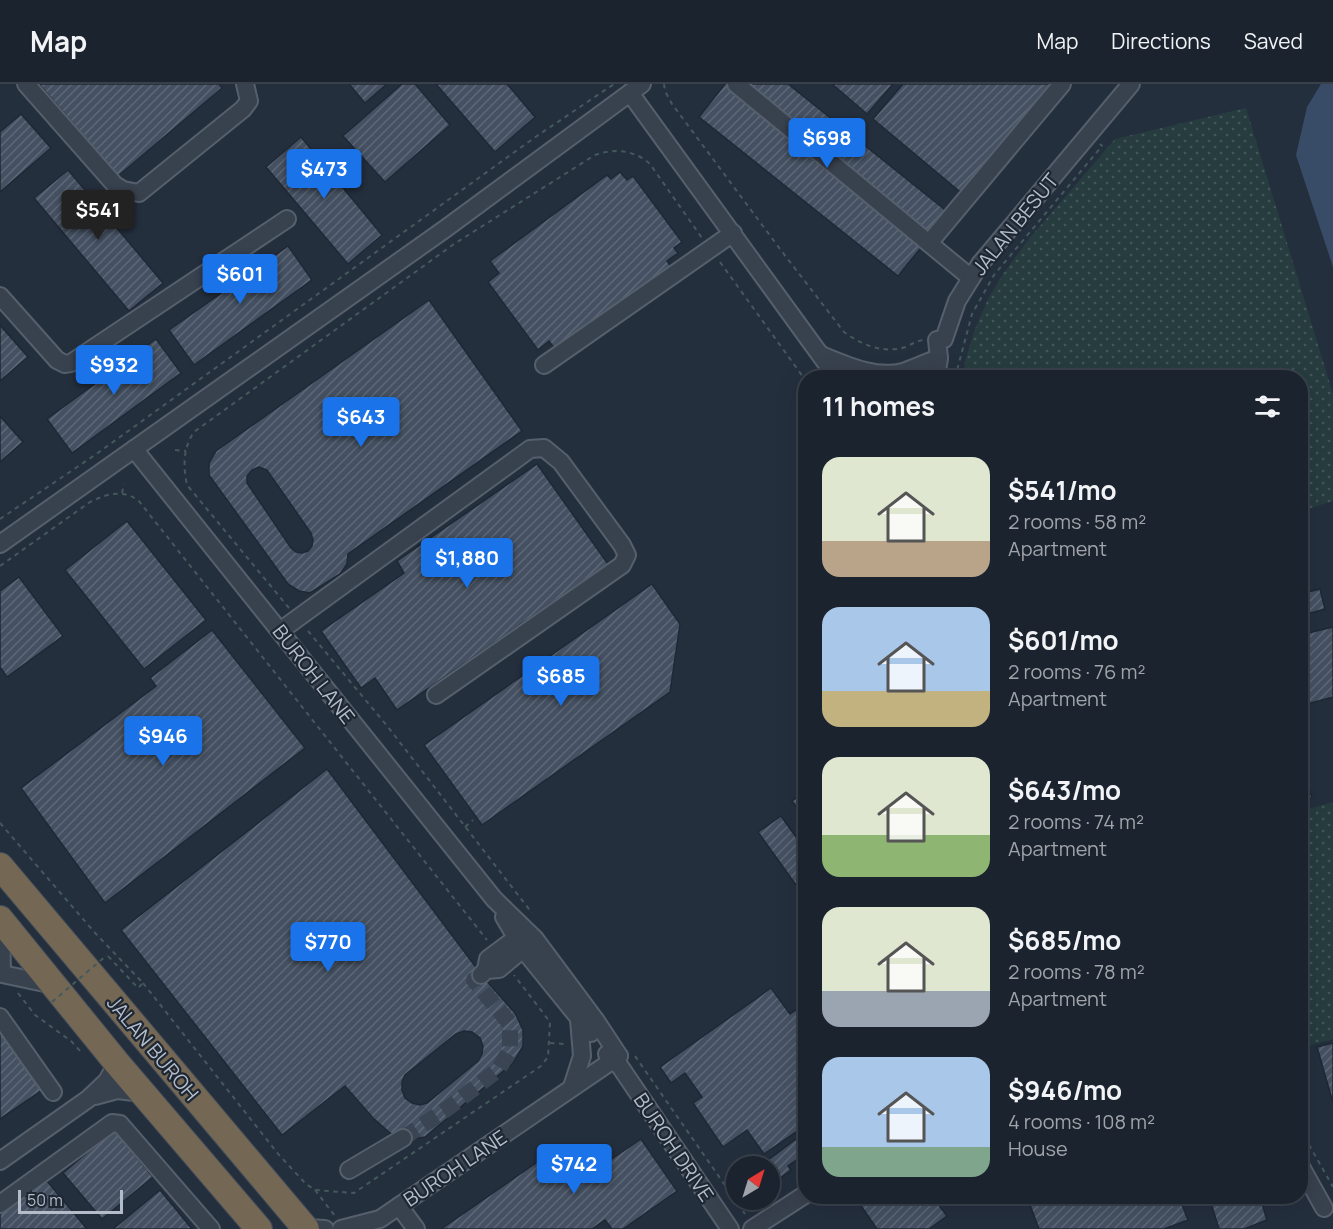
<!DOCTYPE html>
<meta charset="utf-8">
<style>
:root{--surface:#1b232e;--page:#242b36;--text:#f1f3f6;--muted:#a0a4aa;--line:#39404a;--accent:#1a73e8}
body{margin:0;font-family:Manrope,sans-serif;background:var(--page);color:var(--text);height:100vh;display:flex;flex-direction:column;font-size:22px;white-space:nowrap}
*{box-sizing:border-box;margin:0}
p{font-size:20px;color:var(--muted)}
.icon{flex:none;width:33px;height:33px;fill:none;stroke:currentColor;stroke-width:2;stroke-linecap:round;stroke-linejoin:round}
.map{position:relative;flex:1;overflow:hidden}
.sheet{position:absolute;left:798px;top:286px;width:510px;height:834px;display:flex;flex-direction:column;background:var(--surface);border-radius:24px;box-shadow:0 6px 24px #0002,0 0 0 2px var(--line)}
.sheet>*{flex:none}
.needle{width:39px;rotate:38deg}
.fabs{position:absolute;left:726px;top:1072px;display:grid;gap:12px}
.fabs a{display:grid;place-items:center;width:54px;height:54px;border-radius:50%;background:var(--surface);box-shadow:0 6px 24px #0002,0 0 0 2px var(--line);font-size:30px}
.scale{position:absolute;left:18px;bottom:15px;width:105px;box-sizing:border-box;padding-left:6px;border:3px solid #b4bcc9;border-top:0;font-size:16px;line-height:21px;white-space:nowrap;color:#b4bcc9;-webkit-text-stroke:4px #1d2633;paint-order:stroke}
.price{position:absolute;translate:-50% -51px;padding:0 14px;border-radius:6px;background:var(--accent);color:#fff;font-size:20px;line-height:39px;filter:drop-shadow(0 2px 3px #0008)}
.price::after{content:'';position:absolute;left:50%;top:36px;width:18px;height:14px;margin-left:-9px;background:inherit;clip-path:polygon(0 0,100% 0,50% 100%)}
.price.on{background:#222;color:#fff}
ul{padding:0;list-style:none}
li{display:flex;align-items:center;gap:18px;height:150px;padding:0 24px}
li span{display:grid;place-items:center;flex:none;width:168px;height:120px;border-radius:18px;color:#555}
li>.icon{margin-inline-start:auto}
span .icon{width:72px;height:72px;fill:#fffc;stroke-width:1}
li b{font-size:26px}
h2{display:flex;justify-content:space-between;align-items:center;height:72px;padding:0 24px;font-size:26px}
header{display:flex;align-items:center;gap:36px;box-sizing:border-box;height:84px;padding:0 30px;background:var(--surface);border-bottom:2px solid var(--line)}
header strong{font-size:28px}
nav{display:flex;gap:33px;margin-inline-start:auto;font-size:21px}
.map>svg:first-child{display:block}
.grass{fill:url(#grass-dots)}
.water{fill:#394c67}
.building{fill:url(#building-hatch);stroke:#1f2835;stroke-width:1.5;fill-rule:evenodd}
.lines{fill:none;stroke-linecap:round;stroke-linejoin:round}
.minor-tunnel{stroke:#3a4453;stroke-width:16;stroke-dasharray:16 8;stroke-linecap:butt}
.minor-casing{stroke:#565f6c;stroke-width:20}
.highway-casing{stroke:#434c59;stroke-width:28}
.path{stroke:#44595c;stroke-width:2;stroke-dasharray:4.5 4.5;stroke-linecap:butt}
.minor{stroke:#38414e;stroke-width:16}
.highway{stroke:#746855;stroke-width:26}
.path-bridge{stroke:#44595c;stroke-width:2;stroke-dasharray:4.5 4.5;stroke-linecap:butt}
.labels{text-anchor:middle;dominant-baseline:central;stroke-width:4.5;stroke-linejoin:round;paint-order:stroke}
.street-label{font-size:20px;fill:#b4bcc9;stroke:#1d2633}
</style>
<header>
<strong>Map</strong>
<nav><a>Map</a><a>Directions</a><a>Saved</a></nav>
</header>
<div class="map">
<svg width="1333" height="1145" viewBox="0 0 1333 1145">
<defs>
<pattern id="grass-dots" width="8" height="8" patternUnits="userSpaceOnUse" patternTransform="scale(1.5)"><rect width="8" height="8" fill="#263c3f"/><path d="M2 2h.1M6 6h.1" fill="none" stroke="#435659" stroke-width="1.8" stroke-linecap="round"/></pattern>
<pattern id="building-hatch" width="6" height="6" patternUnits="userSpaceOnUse" patternTransform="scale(1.5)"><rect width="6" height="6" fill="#455162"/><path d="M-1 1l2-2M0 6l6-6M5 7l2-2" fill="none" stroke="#5d6877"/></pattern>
</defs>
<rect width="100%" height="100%" fill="#242f3e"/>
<g class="grass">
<path d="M1246,24L1333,310V417L1301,427L1300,294H963L965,277L975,245L988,215L1003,190L1028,156L1115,55Z"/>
<path d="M1333,718V955L1301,964V727Z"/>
</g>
<path class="water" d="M1321,0H1333V183L1296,71L1307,23Z"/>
<g class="building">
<path d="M39,0H219L222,4L118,92Z"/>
<path d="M349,0H387L365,19Z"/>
<path d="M402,0H415L450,41L385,98L343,52Z"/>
<path d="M436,0H507L535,33L495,68Z"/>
<path d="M725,0H788L949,129L898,192L699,33Z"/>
<path d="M832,0H893L867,30Z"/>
<path d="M903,0H1059L965,112L873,35Z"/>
<path d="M21,30L51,64L0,108V48Z"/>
<path d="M301,53L382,151L348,180L266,83Z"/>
<path d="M68,86L163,199L129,227L34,114Z"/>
<path d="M620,88L627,96L633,92L682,158L674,164L678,169L667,177L672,184L557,268L549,257L538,266L488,198L499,189L490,177L607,91L611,95Z"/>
<path d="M288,162L312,196L194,281L169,246Z"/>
<path d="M429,216L522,347L348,470L347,480L340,490L310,509L299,507L288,500L209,391V379L216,367ZM259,383L267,386L311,449L313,456L312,462L308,467L302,469L296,468L291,464L247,399V392L252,386Z"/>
<path d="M0,241L28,273L0,297Z"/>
<path d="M156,255L181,289L72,369L47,335Z"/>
<path d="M0,332L23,358L0,378Z"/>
<path d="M537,380L608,480L397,626L375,594L361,604L321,547L404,489L397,477Z"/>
<path d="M127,437L206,536L144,585L65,486Z"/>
<path d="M19,493L63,552L7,593L0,583V507Z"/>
<path d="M652,500L680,540L670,608L482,741L424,661Z"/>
<path d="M1320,505L1325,525L1300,532V510Z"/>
<path d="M1333,543V613L1300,622V551Z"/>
<path d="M212,546L305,664L105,819L21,704L156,602L150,594Z"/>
<path d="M1300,673L1312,714L1300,717Z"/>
<path d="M327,685L484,894L515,929L523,946V962L513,979L425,1053L406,1056L390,1049L373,1034L345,1002L282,1051L121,846ZM464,947L472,948L480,954L483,962L482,970L478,977L427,1019L420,1021L412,1019L405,1014L402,1006V998L405,991L456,950Z"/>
<path d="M806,707V736L792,717Z"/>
<path d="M781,732L806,767V815L758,748Z"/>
<path d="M771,904L790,930L806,919V999L798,1004L806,1015V1041L764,1070L747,1046L723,1063L693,1019L702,1013L685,989L671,999L660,983Z"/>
<path d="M0,940L45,1004L0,1035Z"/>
<path d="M1333,959V1019L1317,963Z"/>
<path d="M114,1046L153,1093L102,1135L63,1089Z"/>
<path d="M804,1049L806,1069L788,1082L791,1086L776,1097L770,1088V1083H765L763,1080Z"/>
<path d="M641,1055L677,1107L623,1145H612L605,1136L592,1145H441L559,1063L582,1095Z"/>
<path d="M42,1091L87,1145H0V1126Z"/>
<path d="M160,1106L192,1145H113Z"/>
<path d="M855,1113H933L947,1132L929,1145H877Z"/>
<path d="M1027,1113H1179L1188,1136L1164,1145H1039Z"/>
<path d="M1209,1113H1260L1267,1136L1244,1145H1219Z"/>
</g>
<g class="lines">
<path class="minor-tunnel" d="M403,1054L447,1025L498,986L510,966V940L474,896L481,891"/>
<g class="minor-casing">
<g id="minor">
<path d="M26,0L115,101L123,106L139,109L243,25L249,17L245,0"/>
<path d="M736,0L971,194"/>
<path d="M630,9L837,294"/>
<path d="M929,159L1062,0"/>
<path d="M0,212L57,276L65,280L71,279L287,135"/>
<path d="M821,271C846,281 875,295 903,288C915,284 927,278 939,274"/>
<path d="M544,281L733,149"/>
<path d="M936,294L939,274L937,256L944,255L957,217L980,180L1131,0"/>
<path d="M134,365L494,815L535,855L596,937L619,972"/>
<path d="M0,460L445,145L642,0"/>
<path d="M280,547L530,365L544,364L561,378L622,461L627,471L622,481L436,611"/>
<path d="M504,833L523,865L591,949"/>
<path d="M1,837L2,890L54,901"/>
<path d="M486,886L488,875L516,854"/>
<path d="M481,891L486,886L499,885L523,865"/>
<path d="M0,933L53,1008"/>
<path d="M607,970L612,977L619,981L730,1145"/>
<path d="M572,1003L582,972L579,935"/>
<path d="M95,1012L117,1006L143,1009"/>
<path d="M0,1077L88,1015L107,997L117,979"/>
<path d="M1300,1081L1324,1124"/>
<path d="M349,1086L403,1054"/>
<path d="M0,1120L112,1039L120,1040L211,1145"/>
<path d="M399,1122L416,1145"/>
<path d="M305,1144L325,1145"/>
<path d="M341,1145L380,1135L619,972"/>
<path d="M752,1145L806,1110"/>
</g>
</g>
<g class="highway-casing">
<g id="highway">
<path d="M0,782L306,1145"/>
<path d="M0,835L117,979L259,1145"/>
</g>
</g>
<g class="path">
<path d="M664,0L665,7L672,20L780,165L844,248C862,261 883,270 906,263C912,260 917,257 923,256"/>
<path d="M720,178L806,297"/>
<path d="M955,294L972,230L994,191L1102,62L1100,60"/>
<path d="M175,366L186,367"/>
<path d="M122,409L124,400"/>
<path d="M0,435L95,371L534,54L614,0"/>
<path d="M0,482L90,418C107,410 121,405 138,416L487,856"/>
<path d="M289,524L187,401C183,382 183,364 194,348L454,160L595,71C614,64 635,66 650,80L702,154"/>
<path d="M308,547L388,643L532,829"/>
<path d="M0,739L96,850L143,899L138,904L107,871"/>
<path d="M465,743L473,736"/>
<path d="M143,899L279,1071L306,1100L315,1106L354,1109L541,982L548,973L550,938L514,891"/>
<path d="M18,909L35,931L71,957L81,968"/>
<path d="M550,959L565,960"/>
<path d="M635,972L745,1130"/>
<path d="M1300,1045L1333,1103"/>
<path d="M315,1106L335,1132"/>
</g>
<use href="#minor" class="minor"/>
<use href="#highway" class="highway"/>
<path class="path-bridge" d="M52,918L107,871"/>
</g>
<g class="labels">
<g class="street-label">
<text transform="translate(1015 140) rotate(-51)">JALAN BESUT</text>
<text transform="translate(314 590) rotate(52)">BUROH LANE</text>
<text transform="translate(153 964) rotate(50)">JALAN BUROH</text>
<text transform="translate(674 1063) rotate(56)">BUROH DRIVE</text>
<text transform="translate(455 1084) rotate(-34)">BUROH LANE</text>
</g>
</g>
</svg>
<div class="fabs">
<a><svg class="needle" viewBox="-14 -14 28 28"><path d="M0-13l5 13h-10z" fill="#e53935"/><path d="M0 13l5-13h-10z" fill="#a0a4aa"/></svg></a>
</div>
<div class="scale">50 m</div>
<b class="price" style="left:827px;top:85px">$698</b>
<b class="price" style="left:324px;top:116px">$473</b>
<b class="price on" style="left:98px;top:157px">$541</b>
<b class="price" style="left:240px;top:221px">$601</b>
<b class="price" style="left:114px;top:312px">$932</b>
<b class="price" style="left:361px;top:364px">$643</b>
<b class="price" style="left:467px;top:505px">$1,880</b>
<b class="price" style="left:561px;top:623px">$685</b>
<b class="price" style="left:163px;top:683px">$946</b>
<b class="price" style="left:328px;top:889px">$770</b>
<b class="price" style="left:574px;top:1111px">$742</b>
<section class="sheet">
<h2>11 homes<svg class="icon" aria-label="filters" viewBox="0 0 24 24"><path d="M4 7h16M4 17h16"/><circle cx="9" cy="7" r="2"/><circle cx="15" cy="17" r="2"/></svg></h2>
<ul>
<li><span style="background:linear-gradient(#dfe7d0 70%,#b9a48a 0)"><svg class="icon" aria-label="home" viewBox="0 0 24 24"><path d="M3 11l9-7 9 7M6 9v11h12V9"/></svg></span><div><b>$541/mo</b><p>2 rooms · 58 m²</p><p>Apartment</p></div></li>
<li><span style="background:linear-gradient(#a9c7e8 70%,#c2b280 0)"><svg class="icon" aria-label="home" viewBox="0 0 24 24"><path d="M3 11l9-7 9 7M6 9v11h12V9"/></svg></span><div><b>$601/mo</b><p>2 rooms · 76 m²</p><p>Apartment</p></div></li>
<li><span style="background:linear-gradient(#dfe7d0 65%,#8fb573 0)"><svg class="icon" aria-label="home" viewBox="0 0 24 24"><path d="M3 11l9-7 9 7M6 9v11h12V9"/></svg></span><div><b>$643/mo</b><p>2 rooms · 74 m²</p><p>Apartment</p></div></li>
<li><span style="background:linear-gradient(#dfe7d0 70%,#9aa5b1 0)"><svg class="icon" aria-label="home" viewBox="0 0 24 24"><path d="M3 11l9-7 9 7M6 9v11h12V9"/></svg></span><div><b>$685/mo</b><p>2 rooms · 78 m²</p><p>Apartment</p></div></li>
<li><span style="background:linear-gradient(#a9c7e8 75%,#7fa58c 0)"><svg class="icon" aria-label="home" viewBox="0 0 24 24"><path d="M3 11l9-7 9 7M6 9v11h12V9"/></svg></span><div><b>$946/mo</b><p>4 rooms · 108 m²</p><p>House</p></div></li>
</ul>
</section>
</div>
